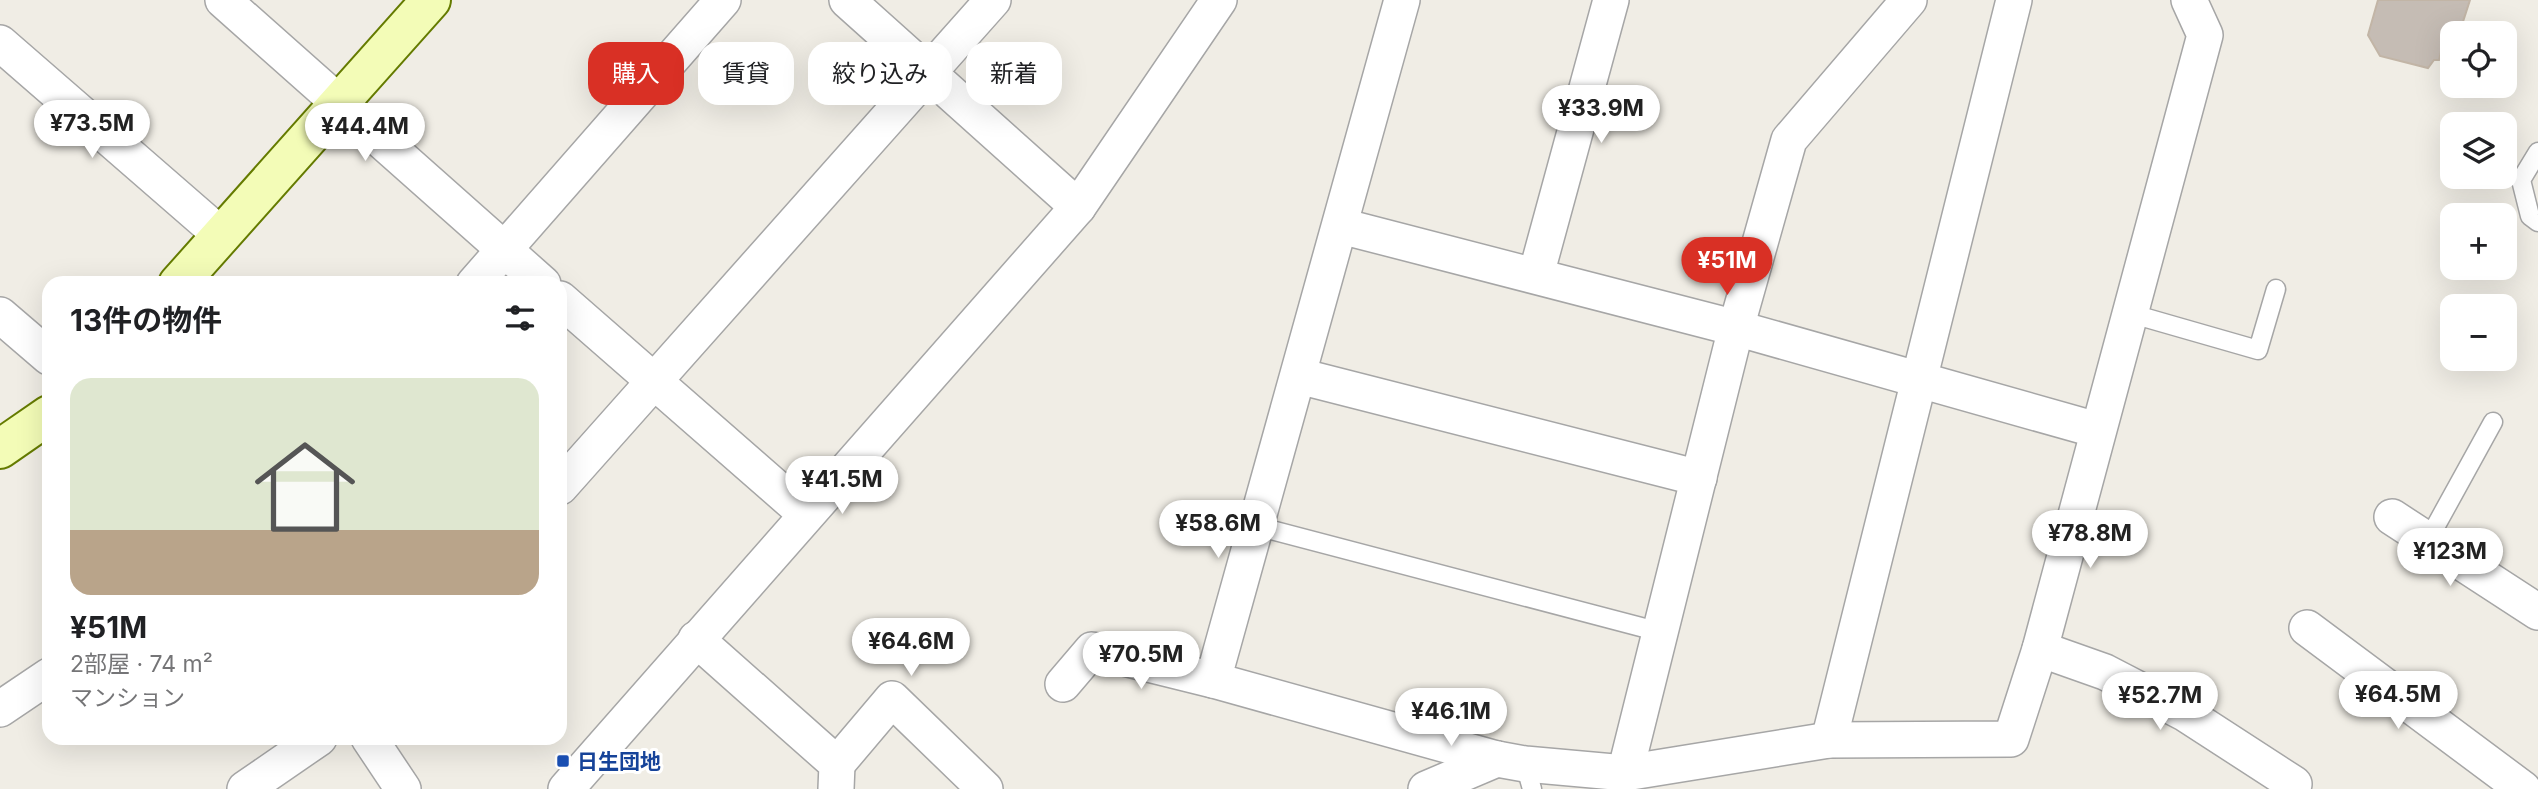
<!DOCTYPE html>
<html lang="ja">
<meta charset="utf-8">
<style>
:root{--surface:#fff;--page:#f2f2f2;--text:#202124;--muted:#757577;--line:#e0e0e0;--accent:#d93025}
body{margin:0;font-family:Inter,"Noto Sans JP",sans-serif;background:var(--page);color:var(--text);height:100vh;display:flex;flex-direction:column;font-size:26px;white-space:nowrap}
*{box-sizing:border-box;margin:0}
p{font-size:23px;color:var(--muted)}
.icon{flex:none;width:38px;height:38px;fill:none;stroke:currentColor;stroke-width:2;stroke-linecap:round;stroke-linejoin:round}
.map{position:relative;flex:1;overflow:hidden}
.sheet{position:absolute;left:42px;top:276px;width:525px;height:469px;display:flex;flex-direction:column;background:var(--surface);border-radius:21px;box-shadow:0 7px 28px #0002}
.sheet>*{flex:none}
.banner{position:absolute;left:588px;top:42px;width:665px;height:63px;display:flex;gap:14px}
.buttons{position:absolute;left:2440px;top:21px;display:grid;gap:14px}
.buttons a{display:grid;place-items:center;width:77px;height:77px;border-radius:14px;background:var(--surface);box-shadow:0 7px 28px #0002;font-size:35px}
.price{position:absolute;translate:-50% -60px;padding:0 16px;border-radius:24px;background:#fff;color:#222;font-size:23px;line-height:46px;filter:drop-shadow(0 2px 4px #0008)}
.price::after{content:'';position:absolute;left:50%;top:42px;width:21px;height:16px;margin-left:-10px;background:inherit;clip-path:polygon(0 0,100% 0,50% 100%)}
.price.selected{background:var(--accent);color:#fff}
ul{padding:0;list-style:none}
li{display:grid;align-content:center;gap:14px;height:371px;padding:0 28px}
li+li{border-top:2px solid var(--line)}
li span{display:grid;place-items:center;height:217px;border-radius:21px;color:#555}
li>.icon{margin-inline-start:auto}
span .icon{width:126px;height:126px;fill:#fffc;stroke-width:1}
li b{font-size:30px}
h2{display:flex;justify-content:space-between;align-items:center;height:84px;padding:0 28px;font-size:30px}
.chip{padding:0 24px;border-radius:21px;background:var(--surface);box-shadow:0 7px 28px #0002;font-size:24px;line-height:63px}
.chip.selected{background:var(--accent);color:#fff}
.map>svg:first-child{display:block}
.building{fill:#c5bcb4;stroke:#c2b5a6;stroke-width:2}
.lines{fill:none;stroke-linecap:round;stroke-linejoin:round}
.lane-casing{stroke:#a6a6a6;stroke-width:21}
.street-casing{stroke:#a6a6a6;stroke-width:38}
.secondary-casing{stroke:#657b00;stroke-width:42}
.lane{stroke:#fff;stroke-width:18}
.street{stroke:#fff;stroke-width:35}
.secondary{stroke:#f3fcb7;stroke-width:38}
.transit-dot{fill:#1a4fb4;stroke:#fff;stroke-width:2.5}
.labels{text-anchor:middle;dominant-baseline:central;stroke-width:6;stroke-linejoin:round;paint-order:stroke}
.transit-label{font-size:21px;font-weight:bold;fill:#164399;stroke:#fff;text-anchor:start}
</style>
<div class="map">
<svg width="2538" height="789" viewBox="0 0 2538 789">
<rect width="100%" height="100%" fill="#f0ede5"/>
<path class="building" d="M2378,0H2470L2460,31L2452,33V42L2448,47H2442L2439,60H2434L2428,68L2380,56L2368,35Z"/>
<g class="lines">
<g class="lane-casing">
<g id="lane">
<path d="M2538,152L2521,180L2530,216L2538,222"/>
<path d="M2129,313L2258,350L2276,289"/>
<path d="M1256,526L1660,632"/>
<path d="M2428,540L2493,422"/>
<path d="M1525,764L1532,789"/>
</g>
</g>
<g class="street-casing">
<g id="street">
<path d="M223,0L543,284"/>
<path d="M847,0L1078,207"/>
<path d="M1402,0L1213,680L1497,759L1525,764L1625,773L1829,740L2011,739L2040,649L2205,35L2189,0"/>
<path d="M0,43L222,236"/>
<path d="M1341,226L1736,328L2097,430"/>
<path d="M1536,275L1611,0"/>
<path d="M474,284L723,0"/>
<path d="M560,299L806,514"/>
<path d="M0,315L49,357"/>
<path d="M1299,376L1699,478"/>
<path d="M560,487L993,0"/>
<path d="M2392,517L2538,612"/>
<path d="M2307,628L2523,789"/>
<path d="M696,639L837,764L836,789"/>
<path d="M2040,649L2105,672L2186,714L2294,784"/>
<path d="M1063,684L1092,650L1213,680"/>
<path d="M0,709L49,676"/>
<path d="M369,738L403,789"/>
<path d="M1829,740L2014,0"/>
<path d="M837,764L892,699L985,789"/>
<path d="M1625,773L1736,328L1789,140L1909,0"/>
<path d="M245,789L319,738"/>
<path d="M566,789L1078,207L1219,0"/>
<path d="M1426,789L1497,759"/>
</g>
</g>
<g class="secondary-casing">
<g id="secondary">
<path d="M178,284L431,0"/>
<path d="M0,449L49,415"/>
</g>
</g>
<use href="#lane" class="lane"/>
<use href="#street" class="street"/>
<use href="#secondary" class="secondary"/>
</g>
<rect class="transit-dot" x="556" y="754" width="14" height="14" rx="3.5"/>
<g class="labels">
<g class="transit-label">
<text x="577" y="761">日生団地</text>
</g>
</g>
</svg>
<div class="buttons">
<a><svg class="icon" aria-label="locate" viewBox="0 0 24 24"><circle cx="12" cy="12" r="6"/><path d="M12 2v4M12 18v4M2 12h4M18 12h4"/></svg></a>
<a><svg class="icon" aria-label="layers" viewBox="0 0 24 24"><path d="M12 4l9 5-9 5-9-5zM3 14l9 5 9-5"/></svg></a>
<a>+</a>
<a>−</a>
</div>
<b class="price" style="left:1601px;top:145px">¥33.9M</b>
<b class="price" style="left:92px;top:160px">¥73.5M</b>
<b class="price" style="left:365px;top:163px">¥44.4M</b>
<b class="price selected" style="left:1727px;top:297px">¥51M</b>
<b class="price" style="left:842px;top:516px">¥41.5M</b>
<b class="price" style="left:1218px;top:560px">¥58.6M</b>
<b class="price" style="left:2090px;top:570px">¥78.8M</b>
<b class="price" style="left:2450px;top:588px">¥123M</b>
<b class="price" style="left:911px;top:678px">¥64.6M</b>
<b class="price" style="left:1141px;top:691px">¥70.5M</b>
<b class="price" style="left:2398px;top:731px">¥64.5M</b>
<b class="price" style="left:2160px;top:732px">¥52.7M</b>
<b class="price" style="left:1451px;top:748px">¥46.1M</b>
<div class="banner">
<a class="chip selected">購入</a>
<a class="chip">賃貸</a>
<a class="chip">絞り込み</a>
<a class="chip">新着</a>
</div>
<section class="sheet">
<h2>13件の物件<svg class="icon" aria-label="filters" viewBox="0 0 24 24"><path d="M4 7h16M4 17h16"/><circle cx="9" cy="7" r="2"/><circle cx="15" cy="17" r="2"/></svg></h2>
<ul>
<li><span style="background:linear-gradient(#dfe7d0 70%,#b9a48a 0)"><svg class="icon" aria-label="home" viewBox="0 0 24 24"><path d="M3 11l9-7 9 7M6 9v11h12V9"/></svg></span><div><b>¥51M</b><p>2部屋 · 74 m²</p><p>マンション</p></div></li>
</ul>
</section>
</div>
